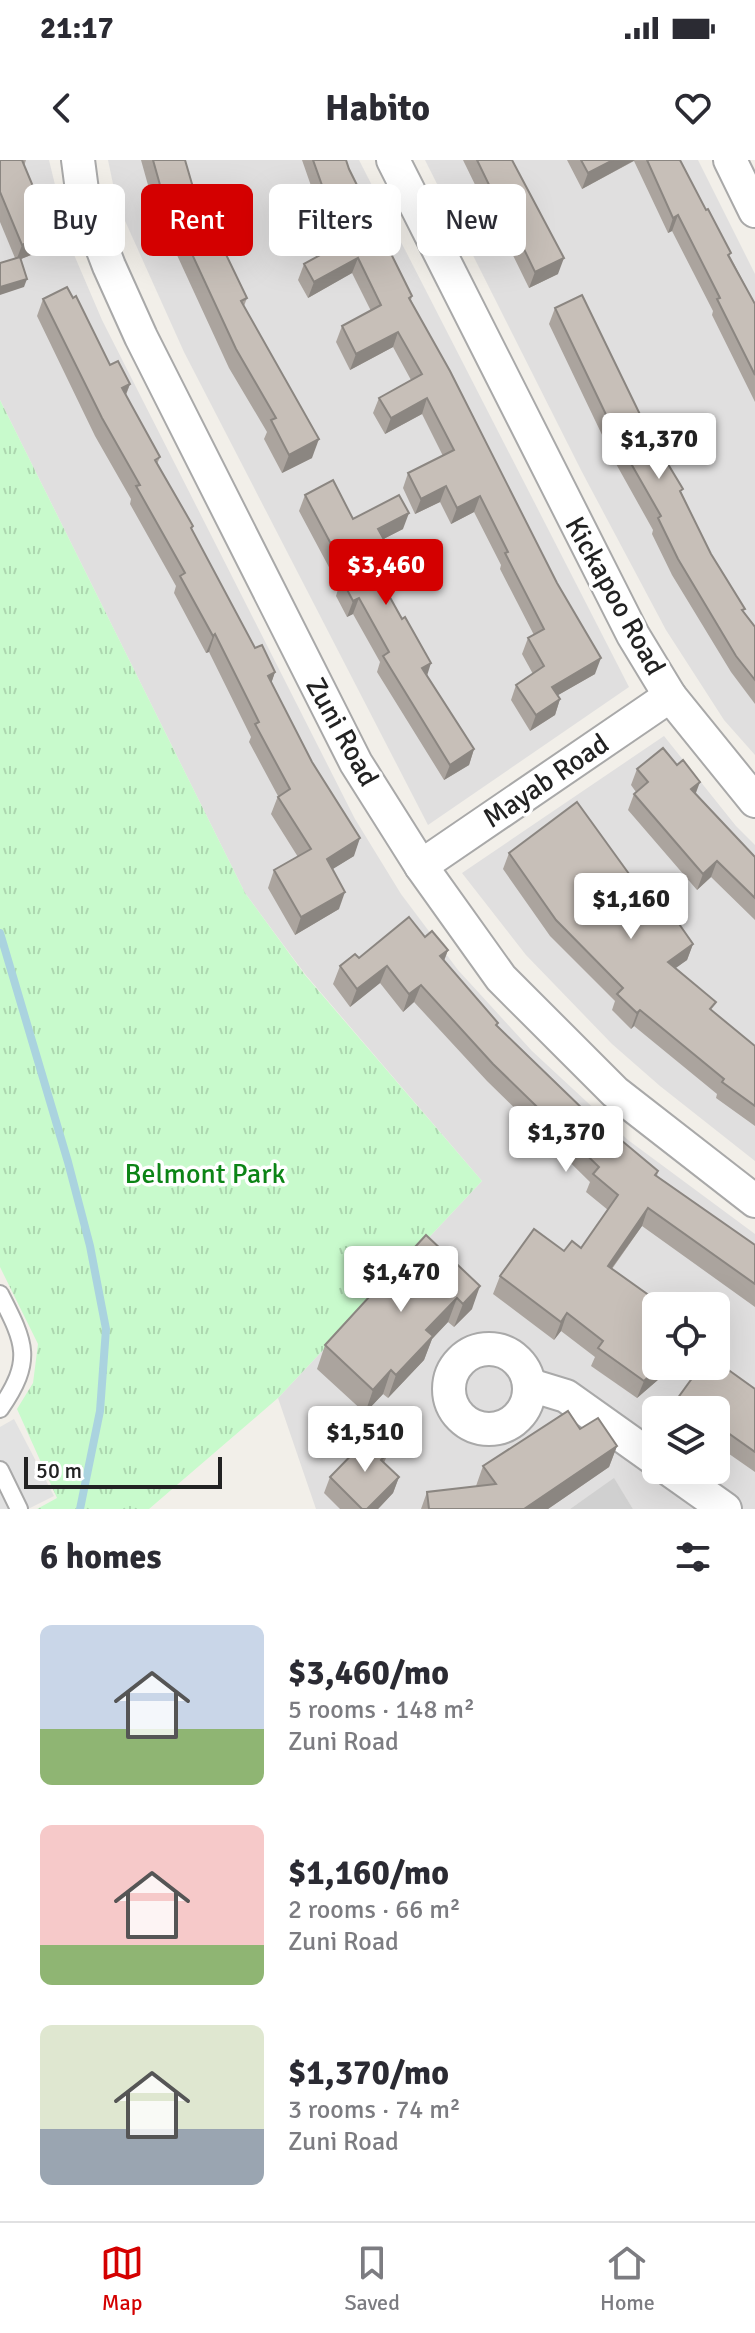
<!DOCTYPE html>
<meta charset="utf-8">
<style>
:root{--surface:#fff;--page:#f7f7f7;--text:#2b2b33;--muted:#7c7c81;--line:#e1e1e2;--accent:#d40000}
body{margin:0;font-family:Signika,sans-serif;background:var(--page);color:var(--text);height:100vh;display:flex;flex-direction:column;font-size:30px;white-space:nowrap}
*{box-sizing:border-box;margin:0}
p{font-size:26px;color:var(--muted)}
.icon{flex:none;width:44px;height:44px;fill:none;stroke:currentColor;stroke-width:2;stroke-linecap:round;stroke-linejoin:round}
.map{position:relative;height:1349px;overflow:hidden}
.panel{display:flex;flex-direction:column;background:var(--surface);flex:1}
.panel>*{flex:none}
.top-card{position:absolute;left:24px;top:24px;width:708px;height:72px;display:flex;gap:16px}
.tools{position:absolute;left:642px;top:1132px;display:grid;gap:16px}
.tools a{display:grid;place-items:center;width:88px;height:88px;border-radius:12px;background:var(--surface);box-shadow:0 8px 32px #0002;font-size:40px}
.scale{position:absolute;left:24px;bottom:20px;width:198px;box-sizing:border-box;padding-left:8px;border:4px solid #222;border-top:0;font-size:22px;line-height:28px;white-space:nowrap;color:#222;-webkit-text-stroke:6px #fff;paint-order:stroke}
.price{position:absolute;translate:-50% -68px;padding:0 18px;border-radius:8px;background:#fff;color:#222;font-size:26px;line-height:52px;filter:drop-shadow(0 2px 4px #0008)}
.price::after{content:'';position:absolute;left:50%;top:48px;width:24px;height:18px;margin-left:-12px;background:inherit;clip-path:polygon(0 0,100% 0,50% 100%)}
.price.active{background:var(--accent);color:#fff}
ul{padding:0;list-style:none}
li{display:flex;align-items:center;gap:24px;height:200px;padding:0 40px}
li span{display:grid;place-items:center;flex:none;width:224px;height:160px;border-radius:12px;color:#555}
li>.icon{margin-inline-start:auto}
span .icon{width:96px;height:96px;fill:#fffc;stroke-width:1}
li b{font-size:34px}
h2{display:flex;justify-content:space-between;align-items:center;height:96px;padding:0 40px;font-size:34px}
.pill{padding:0 28px;border-radius:12px;background:var(--surface);box-shadow:0 8px 32px #0002;font-size:28px;line-height:72px}
.pill.active{background:var(--accent);color:#fff}
.status{display:flex;justify-content:space-between;align-items:center;height:56px;padding:0 40px;background:var(--surface);direction:ltr}
.status svg{height:22px;fill:currentColor}
header{display:flex;justify-content:space-between;align-items:center;height:104px;padding:0 40px;background:var(--surface);font-size:36px;font-weight:700}
.dock{display:flex;justify-content:space-around;align-items:center;height:112px;border-top:2px solid var(--line);background:var(--surface);font-size:22px;color:var(--muted)}
.dock a{display:grid;justify-items:center;gap:4px}
.dock .active{color:var(--accent)}
.map>svg:first-child{display:block}
.residential{fill:#e0dfdf;fill-rule:evenodd}
.religious{fill:#d0d0d0}
.park{fill:url(#park-tufts)}
.parking{fill:#e2e2e2}
.lines{fill:none;stroke-linecap:round;stroke-linejoin:round}
.stream{stroke:#aad3df;stroke-width:8}
.lane-casing{stroke:#a9a9a9;stroke-width:20}
.street-casing{stroke:#a9a9a9;stroke-width:36}
.lane{stroke:#fff;stroke-width:16}
.street{stroke:#fff;stroke-width:32}
.wall{fill:#aba49e}
.shaded-wall{fill:#8b8681}
.building{fill:#c7bfb8;stroke:#8b8681;stroke-width:2}
.labels{text-anchor:middle;dominant-baseline:central;stroke-width:7;stroke-linejoin:round;paint-order:stroke}
.street-label{font-size:28px;fill:#222;stroke:#fff}
.park-label{font-size:28px;fill:#0c8416;stroke:#fff}
</style>
<div class="status"><b>21:17</b><svg viewBox="0 0 49 12"><path d="M0 12V9h3v3zM5 12V6h3v6zM10 12V3h3v9zM15 12V0h3v12zM26 1h20v11H26zM47 4h2v5h-2z"/></svg></div>
<header><svg class="icon" aria-label="back" viewBox="0 0 24 24"><path d="M15 5l-7 7 7 7"/></svg>Habito<svg class="icon" aria-label="heart" viewBox="0 0 24 24"><path d="M12 20l-8-8c-3-5 5-10 8-4 3-6 11-1 8 4z"/></svg></header>
<div class="map">
<svg width="755" height="1349" viewBox="0 0 755 1349">
<defs>
<pattern id="park-tufts" width="24" height="20" patternUnits="userSpaceOnUse" patternTransform="scale(2)"><rect width="24" height="20" fill="#c8facc"/><path d="M3 7l-1-3M5 7V3M7 7l1-3M15 17l-1-3M17 17v-4M19 17l1-3" fill="none" stroke="#acd6af"/></pattern>
</defs>
<rect width="100%" height="100%" fill="#f2efe9"/>
<g class="residential">
<path d="M0,0H49L69,83L102,160L355,659L401,734L458,810L532,891L628,980L755,1074V1349H633L614,1319L570,1349H316L278,1238L482,1021L305,814L245,733L0,240ZM656,1146H716V1206H656ZM656,1250H716V1310H656Z"/>
<path d="M108,0H359L629,527L428,665L184,192L117,43Z"/>
<path d="M425,0H698L755,114V595L724,560L666,470L582,312Z"/>
<path d="M664,576L736,666L755,685V1001L660,926L612,884L526,795L462,713Z"/>
</g>
<path class="religious" d="M614,1318L633,1349H570Z"/>
<path class="park" d="M0,240L245,733L305,815L482,1021L278,1238L149,1349H37L57,1338L17,1249L33,1223L38,1184L0,1107Z"/>
<path class="parking" d="M14,1259L54,1336L28,1349H0V1267Z"/>
<g class="lines">
<path class="stream" d="M0,773L68,1002L90,1086L106,1169L100,1251L80,1349"/>
<g class="lane-casing">
<g id="lane">
<path d="M0,1134C25,1183 34,1200 0,1249"/>
<path d="M0,1310L19,1349"/>
</g>
</g>
<g class="street-casing">
<g id="street">
<path d="M78,0L83,38L109,106L141,177L356,603L421,706L501,818L615,932L755,1041"/>
<path d="M393,0L633,475L670,536L755,641"/>
<path d="M730,0L755,51"/>
<path d="M421,706L670,536"/>
<circle cx="489" cy="1229" r="40"/>
<path d="M530,1225L566,1236L656,1300"/>
<path d="M670,1310L725,1349"/>
</g>
</g>
<use href="#lane" class="lane"/>
<use href="#street" class="street"/>
</g>
<g class="wall">
<path d="M0,0H26L24,6L46,89L21,99L24,127L15,98L0,62Z"/>
<path d="M141,0H185L192,24L247,138L244,146L312,298L282,313L264,279L267,272L229,208L153,43Z"/>
<path d="M302,0H346L349,9L412,136L411,140L595,514L558,535L560,539L555,555L530,571L511,540L516,525L533,514L522,494L528,478L534,475L500,409L501,405L474,352L451,364L440,342L415,354L403,328L408,313L443,296L422,254L385,274L373,253L379,238L411,220L393,187L350,210L336,182L342,166L371,151L352,113L308,138L298,120L304,104L338,85L317,43Z"/>
<path d="M463,0H512L558,114L529,128L504,77L501,78Z"/>
<path d="M567,0H680L755,144V242L712,155L713,151L672,71L668,73L634,1L582,29Z"/>
<path d="M43,139L130,224L126,235L160,297L157,304L255,488L275,512L271,523L354,696L332,709L339,749L295,775L268,728L274,710L298,697L271,654L278,636L249,582L251,577L209,492L206,493L174,433L176,426L130,344L131,339L95,276L37,156Z"/>
<path d="M555,148L648,271L682,334L711,394L744,452L755,467V544L731,512L672,415L652,374L653,370L615,302L549,164Z"/>
<path d="M305,335L353,359L403,369L383,379L392,394L386,410L378,415L427,516L474,589L469,605L444,620L377,512L380,502L353,454L347,457L336,436L339,426L299,351Z"/>
<path d="M677,605L696,634L755,697V760L711,717L697,730L628,650L634,634L636,632L631,625L637,609Z"/>
<path d="M509,693L645,736L693,784L687,800L675,808L713,851L755,886V966L716,938L717,934L634,866L631,869L612,850L615,841L550,776L503,709Z"/>
<path d="M425,777L448,790L444,801L497,866L618,983L658,1011L657,1016L755,1085V1147L642,1066L612,1109L656,1206H674L637,1238L591,1206L595,1197L561,1171L554,1180L493,1134L500,1116L564,1091L581,1088L608,1050L586,1032L590,1022L487,921L414,842L403,852L380,823L350,847L333,824L340,806L359,798Z"/>
<path d="M426,1075L472,1149L454,1167L448,1162L432,1179L424,1200L388,1238L383,1234L365,1253L317,1209L325,1185Z"/>
<path d="M755,1229V1312L722,1289L716,1297V1250H671L672,1246Z"/>
<path d="M580,1269L617,1286L609,1307L548,1349H421L427,1332L476,1326L483,1306Z"/>
<path d="M388,1293L384,1303L399,1317L393,1333L378,1349H340L324,1333L330,1317Z"/>
</g>
<g class="shaded-wall">
<path d="M613,0H635L582,29L588,13Z"/>
<path d="M678,55L672,71L668,73L673,58Z"/>
<path d="M510,60L504,77L501,78L507,62Z"/>
<path d="M52,72L46,89L16,101L22,85Z"/>
<path d="M358,98L352,113L308,138L314,122Z"/>
<path d="M564,98L558,114L529,128L535,112Z"/>
<path d="M27,119L24,127L0,135V127Z"/>
<path d="M398,172L393,187L350,210L356,194Z"/>
<path d="M130,224L123,241L122,228Z"/>
<path d="M427,238L422,254L385,274L391,258Z"/>
<path d="M319,279L312,298L282,313L289,295Z"/>
<path d="M446,326L440,342L415,354L421,339Z"/>
<path d="M480,336L474,352L451,364L457,348Z"/>
<path d="M409,353L403,369L372,385L378,369Z"/>
<path d="M392,394L386,410L366,421L372,405Z"/>
<path d="M359,438L353,454L347,457L353,441Z"/>
<path d="M215,474L209,492L206,493L213,476Z"/>
<path d="M601,498L595,514L546,542L552,527Z"/>
<path d="M431,503L426,519L422,508Z"/>
<path d="M275,512L269,530L268,516Z"/>
<path d="M560,539L555,555L530,571L536,555Z"/>
<path d="M474,589L469,605L444,620L450,605Z"/>
<path d="M700,622L694,638L691,629Z"/>
<path d="M360,678L354,696L320,717L327,699Z"/>
<path d="M717,701L711,717L697,730L703,714Z"/>
<path d="M345,732L339,749L295,775L301,757Z"/>
<path d="M693,784L687,800L662,818L668,802Z"/>
<path d="M448,790L441,808L440,796Z"/>
<path d="M387,806L380,823L350,847L357,829Z"/>
<path d="M421,825L414,842L403,852L409,834Z"/>
<path d="M640,850L634,866L631,869L637,853Z"/>
<path d="M648,1048L642,1066L601,1123L608,1106Z"/>
<path d="M480,1126L472,1149L454,1167L463,1144Z"/>
<path d="M457,1138L448,1162L432,1179L424,1200L388,1238L396,1215L426,1170Z"/>
<path d="M567,1153L561,1171L554,1180L561,1162Z"/>
<path d="M660,1206H674L637,1238L644,1221Z"/>
<path d="M391,1210L383,1234L365,1253L373,1230Z"/>
<path d="M728,1273L722,1289L716,1297L722,1281Z"/>
<path d="M617,1286L609,1307L548,1349H524Z"/>
<path d="M399,1317L393,1333L378,1349H367Z"/>
</g>
<g class="building">
<path d="M0,0H22L52,72L22,85L0,32Z"/>
<path d="M153,0H185L192,24L247,138L241,141L319,279L289,295L271,260L276,258L236,189L160,25Z"/>
<path d="M313,0H346L349,9L412,136L409,138L450,211L557,423L601,498L552,527L560,539L536,555L516,525L544,506L528,478L544,469L505,393L508,392L480,336L457,348L446,326L421,339L408,313L454,290L427,238L391,258L379,238L422,214L398,172L356,194L342,166L381,145L358,98L314,122L304,104L349,79L323,28Z"/>
<path d="M477,0H512L564,98L535,112L510,60L507,62Z"/>
<path d="M581,0H613L588,13Z"/>
<path d="M647,0H680L706,50L708,49L731,93L728,95L755,144V215L717,139L720,138L678,55L673,58Z"/>
<path d="M20,97L27,119L0,127V103Z"/>
<path d="M67,127L73,138L76,136L110,205L118,201L130,224L122,228L160,297L155,300L193,366L191,368L255,488L262,485L275,512L268,516L312,602L360,678L327,699L345,732L301,757L274,710L311,689L278,637L290,629L255,564L259,562L215,474L213,476L180,416L185,413L136,326L140,325L102,258L43,139Z"/>
<path d="M582,135L648,271L683,329L680,331L711,394L745,449L742,450L755,467V520L736,496L678,399L658,358L661,356L621,286L555,148Z"/>
<path d="M333,320L353,359L399,335L409,353L378,369L392,394L372,405L402,459L405,457L431,503L422,508L474,589L450,605L383,496L389,492L359,438L353,441L342,420L348,416L305,335Z"/>
<path d="M663,588L677,605L683,600L700,622L691,629L755,697V738L717,701L703,714L634,634L648,622L637,609Z"/>
<path d="M577,642L645,736L650,731L677,761L693,784L668,802L716,842L710,849L755,886V946L722,922L724,919L640,850L637,853L617,834L623,828L556,760L509,693Z"/>
<path d="M409,757L425,777L432,771L448,790L440,796L498,863L496,865L618,983L621,980L658,1011L655,1015L755,1085V1124L648,1048L608,1106L664,1146H656V1206H660L644,1221L598,1188L603,1181L567,1153L561,1162L500,1116L534,1069L564,1091L572,1081L581,1088L618,1035L593,1014L599,1007L493,904L421,825L409,834L387,806L357,829L340,806L355,794L359,798Z"/>
<path d="M426,1075L480,1126L463,1144L457,1138L426,1170L433,1176L396,1215L391,1210L373,1230L325,1185Z"/>
<path d="M716,1201L755,1229V1292L728,1273L722,1281L716,1277V1250H678L672,1246L701,1206H716Z"/>
<path d="M568,1251L580,1269L598,1258L617,1286L524,1349H429L427,1332L496,1324L483,1306Z"/>
<path d="M370,1276L388,1293L381,1300L399,1317L367,1349H362L330,1317Z"/>
</g>
<g class="labels">
<g class="street-label">
<text transform="translate(615 436) rotate(61)">Kickapoo Road</text>
<text transform="translate(342 572) rotate(61)">Zuni Road</text>
<text transform="translate(546 621) rotate(-34)">Mayab Road</text>
</g>
<g class="park-label">
<text x="205" y="1014">Belmont Park</text>
</g>
</g>
</svg>
<div class="tools">
<a><svg class="icon" aria-label="locate" viewBox="0 0 24 24"><circle cx="12" cy="12" r="6"/><path d="M12 2v4M12 18v4M2 12h4M18 12h4"/></svg></a>
<a><svg class="icon" aria-label="layers" viewBox="0 0 24 24"><path d="M12 4l9 5-9 5-9-5zM3 14l9 5 9-5"/></svg></a>
</div>
<div class="scale">50 m</div>
<b class="price" style="left:659px;top:321px">$1,370</b>
<b class="price active" style="left:386px;top:447px">$3,460</b>
<b class="price" style="left:631px;top:781px">$1,160</b>
<b class="price" style="left:566px;top:1014px">$1,370</b>
<b class="price" style="left:401px;top:1154px">$1,470</b>
<b class="price" style="left:365px;top:1314px">$1,510</b>
<div class="top-card">
<a class="pill">Buy</a>
<a class="pill active">Rent</a>
<a class="pill">Filters</a>
<a class="pill">New</a>
</div>
</div>
<section class="panel">
<h2>6 homes<svg class="icon" aria-label="filters" viewBox="0 0 24 24"><path d="M4 7h16M4 17h16"/><circle cx="9" cy="7" r="2"/><circle cx="15" cy="17" r="2"/></svg></h2>
<ul>
<li><span style="background:linear-gradient(#c9d6e8 65%,#8fb573 0)"><svg class="icon" aria-label="home" viewBox="0 0 24 24"><path d="M3 11l9-7 9 7M6 9v11h12V9"/></svg></span><div><b>$3,460/mo</b><p>5 rooms · 148 m²</p><p>Zuni Road</p></div></li>
<li><span style="background:linear-gradient(#f6c9c9 75%,#8fb573 0)"><svg class="icon" aria-label="home" viewBox="0 0 24 24"><path d="M3 11l9-7 9 7M6 9v11h12V9"/></svg></span><div><b>$1,160/mo</b><p>2 rooms · 66 m²</p><p>Zuni Road</p></div></li>
<li><span style="background:linear-gradient(#dfe7d0 65%,#9aa5b1 0)"><svg class="icon" aria-label="home" viewBox="0 0 24 24"><path d="M3 11l9-7 9 7M6 9v11h12V9"/></svg></span><div><b>$1,370/mo</b><p>3 rooms · 74 m²</p><p>Zuni Road</p></div></li>
</ul>
</section>
<nav class="dock">
<a class="active"><svg class="icon" aria-label="map" viewBox="0 0 24 24"><path d="M3 6l6-2 6 2 6-2v14l-6 2-6-2-6 2zM9 4v14M15 6v14"/></svg>Map</a>
<a><svg class="icon" aria-label="saved" viewBox="0 0 24 24"><path d="M7 4h10v16l-5-4-5 4z"/></svg>Saved</a>
<a><svg class="icon" aria-label="home" viewBox="0 0 24 24"><path d="M3 11l9-7 9 7M6 9v11h12V9"/></svg>Home</a>
</nav>
